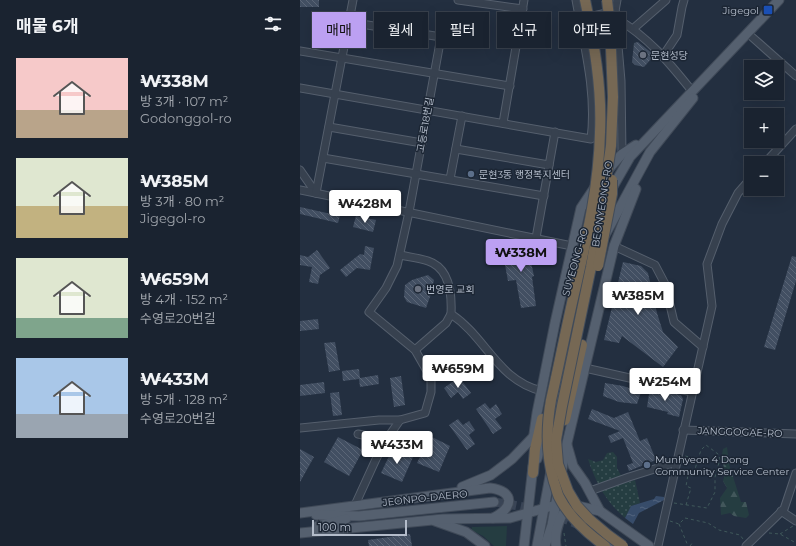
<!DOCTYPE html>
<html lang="ko">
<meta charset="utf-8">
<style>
:root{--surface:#1a2330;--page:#232b38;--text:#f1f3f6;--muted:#9fa4ab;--line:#38404c;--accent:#bca0f2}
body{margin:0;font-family:Montserrat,"Noto Sans KR",sans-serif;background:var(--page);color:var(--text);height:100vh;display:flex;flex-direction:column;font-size:15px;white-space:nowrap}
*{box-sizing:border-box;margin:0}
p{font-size:13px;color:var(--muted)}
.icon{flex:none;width:22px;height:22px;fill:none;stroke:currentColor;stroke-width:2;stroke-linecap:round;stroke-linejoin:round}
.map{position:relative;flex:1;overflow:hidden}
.sheet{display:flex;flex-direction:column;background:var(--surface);width:300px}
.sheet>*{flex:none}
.hud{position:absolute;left:12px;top:12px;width:380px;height:36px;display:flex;gap:8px}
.tools{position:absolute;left:444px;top:60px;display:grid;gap:8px}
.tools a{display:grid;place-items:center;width:40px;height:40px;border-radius:0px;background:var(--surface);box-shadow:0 4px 16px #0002,0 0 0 1px var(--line);font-size:20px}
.scale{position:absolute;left:12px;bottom:10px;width:95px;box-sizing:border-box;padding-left:4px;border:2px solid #b3bcca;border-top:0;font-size:11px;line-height:14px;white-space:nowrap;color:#b3bcca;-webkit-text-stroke:3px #1c2634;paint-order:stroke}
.price{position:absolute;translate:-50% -34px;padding:0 9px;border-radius:4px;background:#fff;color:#222;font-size:13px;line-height:26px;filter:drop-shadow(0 1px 2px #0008)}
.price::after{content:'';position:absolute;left:50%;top:24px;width:12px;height:9px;margin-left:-6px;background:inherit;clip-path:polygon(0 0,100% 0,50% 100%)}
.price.current{background:var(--accent);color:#111}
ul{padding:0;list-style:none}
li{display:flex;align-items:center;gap:12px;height:100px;padding:0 16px}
li span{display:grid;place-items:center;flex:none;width:112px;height:80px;border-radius:0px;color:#555}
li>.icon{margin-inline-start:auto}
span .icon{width:48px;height:48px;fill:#fffc;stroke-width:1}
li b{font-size:17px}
h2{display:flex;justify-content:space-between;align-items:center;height:48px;padding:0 16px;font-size:17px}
.pill{padding:0 14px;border-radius:0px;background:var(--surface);box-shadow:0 4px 16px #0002,0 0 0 1px var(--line);font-size:14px;line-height:36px}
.pill.current{background:var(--accent);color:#111}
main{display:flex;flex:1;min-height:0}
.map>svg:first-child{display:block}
.green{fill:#253d41}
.forest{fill:url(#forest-firs)}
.park{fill:url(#park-dots)}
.water{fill:url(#water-ripples)}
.building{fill:url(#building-back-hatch)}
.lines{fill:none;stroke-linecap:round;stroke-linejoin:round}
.major-tunnel{stroke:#394455;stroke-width:9;stroke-dasharray:9 4.5;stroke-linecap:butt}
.minor-casing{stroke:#555f6d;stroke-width:9}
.major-casing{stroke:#404a58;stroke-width:11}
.highway-casing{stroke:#424c5a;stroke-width:12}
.path{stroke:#40595b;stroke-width:1;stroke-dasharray:3 3;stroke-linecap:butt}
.minor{stroke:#37414f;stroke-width:7}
.major{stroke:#55606f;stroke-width:9}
.highway{stroke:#766854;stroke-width:10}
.highway-bridge-casing{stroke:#424c5a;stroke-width:12;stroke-linecap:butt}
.highway-bridge{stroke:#766854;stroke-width:10}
.transit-dot{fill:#1a4fb4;stroke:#1c2634;stroke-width:1.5}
.worship-dot{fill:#6b7280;stroke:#1c2634;stroke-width:1.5}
.service-dot{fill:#5c6f8a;stroke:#1c2634;stroke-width:1.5}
.labels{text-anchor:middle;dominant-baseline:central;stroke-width:3;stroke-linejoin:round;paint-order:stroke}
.poi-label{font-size:10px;fill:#b3bcca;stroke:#1c2634;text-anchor:start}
.street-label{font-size:10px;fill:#b3bcca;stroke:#1c2634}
</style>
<main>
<section class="sheet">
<h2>매물 6개<svg class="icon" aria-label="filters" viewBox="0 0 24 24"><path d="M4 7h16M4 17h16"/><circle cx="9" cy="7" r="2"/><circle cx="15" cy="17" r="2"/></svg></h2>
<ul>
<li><span style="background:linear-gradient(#f6c9c9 65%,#b9a48a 0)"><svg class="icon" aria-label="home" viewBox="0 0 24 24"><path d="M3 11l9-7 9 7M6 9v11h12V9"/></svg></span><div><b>₩338M</b><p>방 3개 · 107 m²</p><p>Godonggol-ro</p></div></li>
<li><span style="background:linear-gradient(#dfe7d0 60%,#c2b280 0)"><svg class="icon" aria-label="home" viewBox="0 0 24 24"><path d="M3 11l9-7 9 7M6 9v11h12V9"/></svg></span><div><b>₩385M</b><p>방 3개 · 80 m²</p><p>Jigegol-ro</p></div></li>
<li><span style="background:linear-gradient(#dfe7d0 75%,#7fa58c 0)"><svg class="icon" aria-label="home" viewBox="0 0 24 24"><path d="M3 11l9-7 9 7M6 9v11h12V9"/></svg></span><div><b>₩659M</b><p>방 4개 · 152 m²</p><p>수영로20번길</p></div></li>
<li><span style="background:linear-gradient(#a9c7e8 70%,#9aa5b1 0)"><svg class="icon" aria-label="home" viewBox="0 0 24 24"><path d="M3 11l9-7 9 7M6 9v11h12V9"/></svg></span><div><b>₩433M</b><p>방 5개 · 128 m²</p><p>수영로20번길</p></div></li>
</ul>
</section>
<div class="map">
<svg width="496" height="546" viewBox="0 0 496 546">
<defs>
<pattern id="forest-firs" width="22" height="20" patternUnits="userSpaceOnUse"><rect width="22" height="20" fill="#253d41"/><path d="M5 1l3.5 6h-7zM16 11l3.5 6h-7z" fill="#42575b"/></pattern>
<pattern id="park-dots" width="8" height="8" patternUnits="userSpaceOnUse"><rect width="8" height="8" fill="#253d41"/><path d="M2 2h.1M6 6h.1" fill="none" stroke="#42575b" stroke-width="1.8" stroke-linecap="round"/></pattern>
<pattern id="water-ripples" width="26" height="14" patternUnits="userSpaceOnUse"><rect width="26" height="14" fill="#374c6a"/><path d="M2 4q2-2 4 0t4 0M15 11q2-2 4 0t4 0" fill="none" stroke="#52647e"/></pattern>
<pattern id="building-back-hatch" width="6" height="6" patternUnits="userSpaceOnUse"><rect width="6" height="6" fill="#424f62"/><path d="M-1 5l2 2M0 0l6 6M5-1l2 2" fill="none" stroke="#5b6677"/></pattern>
</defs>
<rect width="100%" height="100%" fill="#232f40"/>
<path class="green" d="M207,526L206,546H194L183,536L171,530L172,527Z"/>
<path class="forest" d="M427,447L429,464L441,502H446L449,515L446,518L434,516L430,513L421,515L420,498L427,488L423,481C426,472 425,468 421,460L423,449Z"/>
<path class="park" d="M313,452L317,457V468L325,483L335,480L340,503L331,506L325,518C306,502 296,483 288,459L296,462L303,460L307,453Z"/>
<path class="water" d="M356,496L364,497V500L339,513L333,524L325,518L331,506L354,499Z"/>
<g class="building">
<rect x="0" y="0" width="19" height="7"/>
<path d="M338,42L353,54L352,58L344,67L335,65L332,62L334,43Z"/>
<path d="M0,207L40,216L38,223L0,214Z"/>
<path d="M56,216L76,220L73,232L53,227Z"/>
<path d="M227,244L234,276L232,277L236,306L221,308L216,280L208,281L202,249Z"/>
<path d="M65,246L74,248L70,270L57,268L46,277L40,270L60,254L64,255Z"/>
<path d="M17,250L30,268L20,275L18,284L9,282L12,267L0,265V255L8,257Z"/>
<path d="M492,256L496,257V281L475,350L464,347Z"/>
<path d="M323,262L341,266L348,273L357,313L363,332L378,347L363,367L322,336L319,343L304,340Z"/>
<path d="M128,275L134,280L131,294L126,308L107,302L104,297L105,285L112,280Z"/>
<path d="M18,319L19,329L0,331V321Z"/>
<path d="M35,342L40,370L29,372L24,343Z"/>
<path d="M59,369L60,378L78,375L79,384L60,387L59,379L43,381L42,371Z"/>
<path d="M101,376L105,405L94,407L90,378Z"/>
<path d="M159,377L171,393L163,399L158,392L151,398L144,388Z"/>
<path d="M24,382L25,393L0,396V385Z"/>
<path d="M305,383L323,386L341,392L337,404L319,402L303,396Z"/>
<path d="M350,388L381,395L383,399L379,417L367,414L368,412L347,407Z"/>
<path d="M39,392L42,415L33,416L30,393Z"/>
<path d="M185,403L190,409L196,404L202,414L195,419L202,428L193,434L176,409Z"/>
<path d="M292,409L314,418L328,412L340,441L347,438L356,460L329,471L327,465L333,463L323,438L311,443L308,436L320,431L288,419Z"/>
<path d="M158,419L163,425L169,421L175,430L169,435L175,444L167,450L149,425Z"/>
<path d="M130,436L150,446L139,472L117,463Z"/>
<path d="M38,437L63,450L49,476L24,462Z"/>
<path d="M93,448L113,457L102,482L81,473Z"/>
<path d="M0,449L14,457L0,482Z"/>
<path d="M110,534L112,546H69L68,540Z"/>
</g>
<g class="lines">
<path class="major-tunnel" d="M194,502C224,506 252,513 279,525"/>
<g class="minor-casing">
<g id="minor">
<path d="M158,0L223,9"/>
<path d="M315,11L317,0"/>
<path d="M285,18L315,11L321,81L322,154"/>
<path d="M316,18C349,38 368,61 392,91"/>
<path d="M49,22L141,37L109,212L97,266L86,288L69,312L115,350L131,378V392L125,413L100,420L82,446L55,505"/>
<path d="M334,28L366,0"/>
<path d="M452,37L496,76"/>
<path d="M0,51L210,86"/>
<path d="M363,56L377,35L382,7L384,0"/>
<path d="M0,88L291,139C297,93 284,45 276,0"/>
<path d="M203,123L224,0"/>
<path d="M29,127L122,143"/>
<path d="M156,149L249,165"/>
<path d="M23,158L244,196"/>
<path d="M465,163L496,129"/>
<path d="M0,170L16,193"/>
<path d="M150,179L162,116"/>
<path d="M0,190L272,246"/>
<path d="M16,193L53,0"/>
<path d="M236,238L255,132"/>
<path d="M314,246L355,265L365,284L374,322L403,347"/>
<path d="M100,255C109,257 119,258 128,261C150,268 152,294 151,314C186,337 198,381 242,391"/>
<path d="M115,350L146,323L151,314"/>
<path d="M285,368L392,392"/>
<path d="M0,428L79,420H100"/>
<path d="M383,430L496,434"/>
<path d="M58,434L72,437L77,457"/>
<path d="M290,491L329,477L377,462"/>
<path d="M481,511L496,521"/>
<path d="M358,546L412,306L407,264L422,224L438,193L451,178"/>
<path d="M446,546L484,509L496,473"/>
</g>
</g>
<g class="major-casing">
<g id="major">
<path d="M306,172L322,154L336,145"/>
<path d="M311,190L330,157L479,0"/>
<path d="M305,235L350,152L393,98"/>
<path d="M256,419L257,400L269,348"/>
<path d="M233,441L237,413L255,323L281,208L295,187"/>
<path d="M267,445L273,466L285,483L300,511L349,546"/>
<path d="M237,459L246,429"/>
<path d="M261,474L267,443L314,246L336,189"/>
<path d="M162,487L191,475L212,459L235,435"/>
<path d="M0,513L190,488C215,491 214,508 193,518"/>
<path d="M16,515L59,516L194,502"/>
<path d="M135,521L166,532L185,546"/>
<path d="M17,526L46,519"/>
<path d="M0,533L143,519L210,518L256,505L269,504L300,511"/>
<path d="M296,534L315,546"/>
<path d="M224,546L233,466"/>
<path d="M237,546L251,471"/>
<path d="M245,546L252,525L258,491"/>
<path d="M256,546C254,534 260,510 272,505"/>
</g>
</g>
<g class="highway-casing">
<g id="highway">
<path d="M265,420L282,345"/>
<path d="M233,473L235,449L242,419"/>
</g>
</g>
<g class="path">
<path d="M374,503L407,508L415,492V477L420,459L418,454L406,445L401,450L398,459L385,456"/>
<path d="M386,505L391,488L386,486L388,475L393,476L398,459"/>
<path d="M370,521L379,524L385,518L408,523L419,530L440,535L443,539"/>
<path d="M379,524L388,546"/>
<path d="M264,533L266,546"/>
<path d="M469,533L480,534L496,543"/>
<path d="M480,534L493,526"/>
<path d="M390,546L393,542"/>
</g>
<use href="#minor" class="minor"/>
<use href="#major" class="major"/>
<use href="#highway" class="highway"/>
<g class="highway-bridge-casing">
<g id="highway-bridge">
<path d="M285,0C294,43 302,87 300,132C299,187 286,241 274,294C266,329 259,365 251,400C246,428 246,455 254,482C256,487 257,493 259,497C269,517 287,533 305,546"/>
<path d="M307,0L310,25L313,97L311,146L303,200L291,267L262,406L256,440L258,464L268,491L277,506L289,519L308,535L323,546"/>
<path d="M298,266L312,194V180"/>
</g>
</g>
<use href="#highway-bridge" class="highway-bridge"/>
</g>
<rect class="transit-dot" x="463" y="5" width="10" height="10" rx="2"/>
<g class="worship-dot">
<circle cx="343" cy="55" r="4"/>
<circle cx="118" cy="289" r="4"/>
</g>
<g class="service-dot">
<circle cx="171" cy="174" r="4"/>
<circle cx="347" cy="465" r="4"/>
</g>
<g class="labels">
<g class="poi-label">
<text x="459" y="10" text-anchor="end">Jigegol</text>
<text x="351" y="55">문현성당</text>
<text x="179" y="174">문현3동 행정복지센터</text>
<text x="126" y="289">번영로 교회</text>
<text x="355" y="459">Munhyeon 4 Dong<tspan x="355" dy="12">Community Service Center</tspan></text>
</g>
<g class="street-label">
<text transform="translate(125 125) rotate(-80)">고등로18번길</text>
<text transform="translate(302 204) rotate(-81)">BEONYEONG-RO</text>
<text transform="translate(275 262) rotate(-74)">SUYEONG-RO</text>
<text transform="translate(440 432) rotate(2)">JANGGOGAE-RO</text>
<text transform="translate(125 498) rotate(-6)">JEONPO-DAERO</text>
</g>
</g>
</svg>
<div class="tools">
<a><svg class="icon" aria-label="layers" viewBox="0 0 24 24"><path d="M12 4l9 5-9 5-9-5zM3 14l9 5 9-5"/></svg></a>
<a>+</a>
<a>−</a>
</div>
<div class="scale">100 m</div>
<b class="price" style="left:65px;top:224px">₩428M</b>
<b class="price current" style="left:221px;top:273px">₩338M</b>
<b class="price" style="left:338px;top:316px">₩385M</b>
<b class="price" style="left:158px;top:389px">₩659M</b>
<b class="price" style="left:365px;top:402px">₩254M</b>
<b class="price" style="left:97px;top:465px">₩433M</b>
<div class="hud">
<a class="pill current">매매</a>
<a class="pill">월세</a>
<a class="pill">필터</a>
<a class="pill">신규</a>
<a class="pill">아파트</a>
</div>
</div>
</main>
